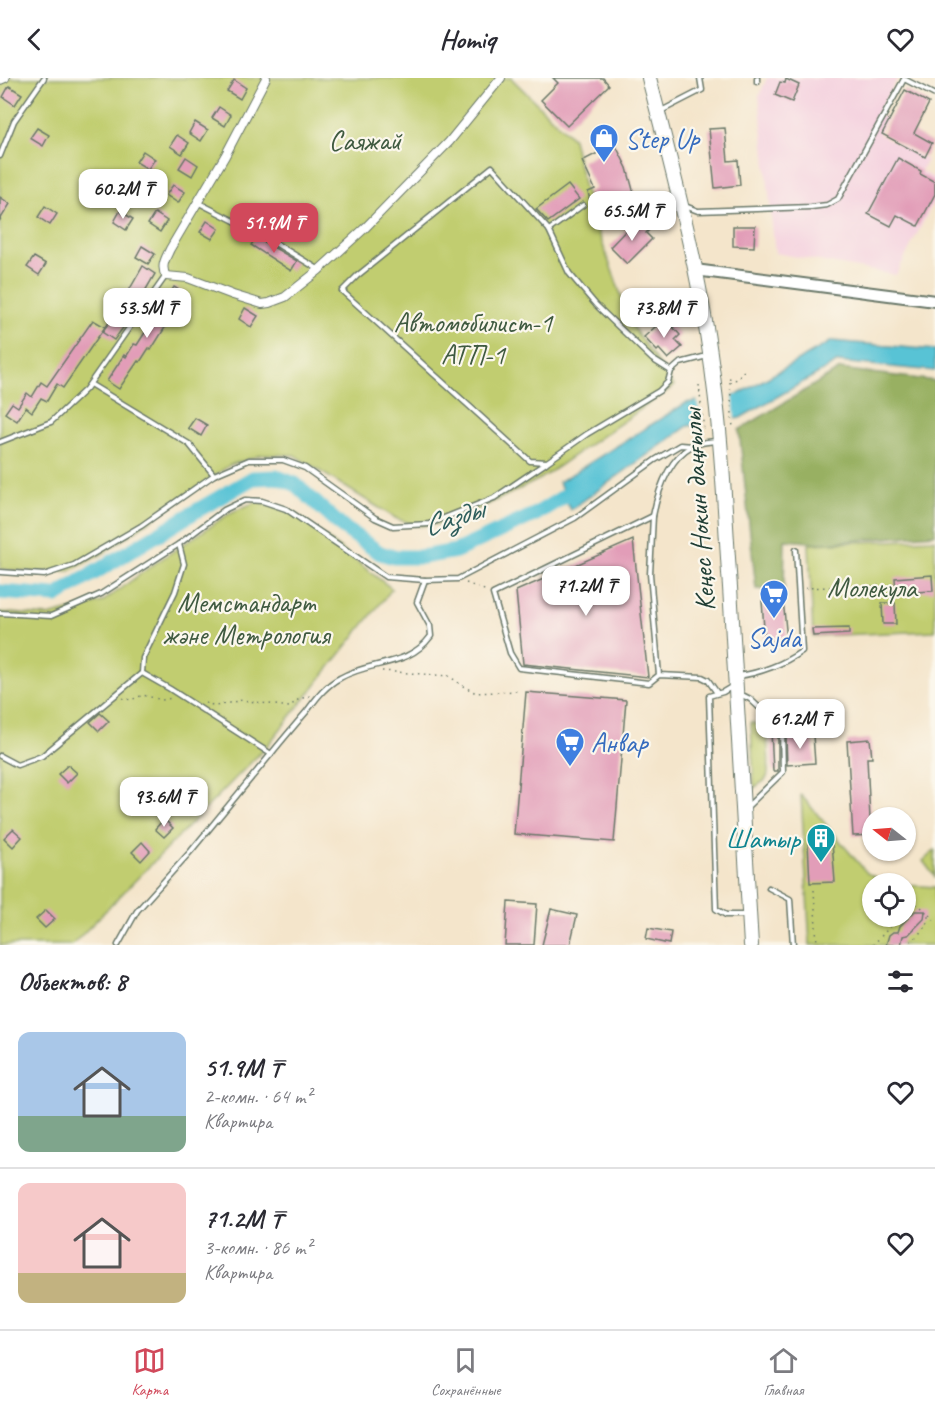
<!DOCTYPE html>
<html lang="ru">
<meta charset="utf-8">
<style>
:root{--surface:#fff;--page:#f7f7f7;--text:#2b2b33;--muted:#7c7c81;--line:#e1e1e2;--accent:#d1495b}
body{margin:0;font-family:Caveat,sans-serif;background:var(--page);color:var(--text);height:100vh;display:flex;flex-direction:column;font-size:22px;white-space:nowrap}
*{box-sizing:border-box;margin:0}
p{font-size:20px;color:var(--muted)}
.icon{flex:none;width:33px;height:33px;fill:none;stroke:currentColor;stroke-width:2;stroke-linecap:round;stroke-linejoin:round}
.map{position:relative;height:867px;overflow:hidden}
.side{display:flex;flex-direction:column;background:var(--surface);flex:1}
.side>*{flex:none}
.needle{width:39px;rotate:287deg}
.fabs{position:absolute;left:862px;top:729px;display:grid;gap:12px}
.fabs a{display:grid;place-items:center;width:54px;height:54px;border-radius:50%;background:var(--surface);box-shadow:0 2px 4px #0004;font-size:30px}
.price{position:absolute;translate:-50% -51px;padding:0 14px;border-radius:12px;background:#fff;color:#222;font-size:20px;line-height:39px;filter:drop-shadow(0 2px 3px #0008)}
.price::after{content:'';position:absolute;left:50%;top:36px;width:18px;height:14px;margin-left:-9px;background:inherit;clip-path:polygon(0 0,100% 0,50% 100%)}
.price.on{background:var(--accent);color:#fff}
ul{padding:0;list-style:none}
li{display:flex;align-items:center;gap:18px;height:150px;padding:0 18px}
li+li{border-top:2px solid var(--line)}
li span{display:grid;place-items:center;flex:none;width:168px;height:120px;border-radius:12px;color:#555}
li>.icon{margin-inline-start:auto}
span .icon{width:72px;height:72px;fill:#fffc;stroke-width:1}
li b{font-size:26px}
h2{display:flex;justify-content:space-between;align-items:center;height:72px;padding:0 18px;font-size:26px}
header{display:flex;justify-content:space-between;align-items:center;height:78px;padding:0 18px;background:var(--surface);font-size:27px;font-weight:700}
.menu{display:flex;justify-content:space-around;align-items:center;height:84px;border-top:2px solid var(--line);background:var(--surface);font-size:16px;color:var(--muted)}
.menu a{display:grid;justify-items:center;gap:3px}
.menu .on{color:var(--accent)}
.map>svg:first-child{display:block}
.built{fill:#f4cfde}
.green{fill:#c1cd6f;stroke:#708552;stroke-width:1.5}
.forest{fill:#98b062;stroke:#5c764b;stroke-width:1.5}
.water{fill:#59c3d5;stroke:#3c8084;stroke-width:1.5}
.pier{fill:#f4e5cb}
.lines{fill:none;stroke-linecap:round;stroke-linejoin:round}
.river{stroke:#59c3d5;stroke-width:15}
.building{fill:#e29db8}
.lane-casing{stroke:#6a7869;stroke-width:7}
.street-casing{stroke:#6a7869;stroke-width:10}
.secondary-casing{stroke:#6a7869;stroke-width:14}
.highway-casing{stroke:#6a7869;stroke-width:16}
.path{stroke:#6a7869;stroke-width:1.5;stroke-dasharray:1.5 4.5;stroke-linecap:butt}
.lane{stroke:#fff;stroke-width:4}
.street{stroke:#fff;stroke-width:8}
.secondary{stroke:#fff;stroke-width:10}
.highway{stroke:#fff;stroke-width:14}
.labels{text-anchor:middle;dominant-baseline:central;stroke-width:4.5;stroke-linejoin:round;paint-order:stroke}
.shop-label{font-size:28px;fill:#366cbe;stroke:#fbf7ec;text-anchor:start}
.park-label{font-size:28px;fill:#3f5a40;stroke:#fbf7ec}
.street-label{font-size:28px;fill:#1f3d34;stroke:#fbf7ec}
.culture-label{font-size:28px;fill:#0d838f;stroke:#fbf7ec;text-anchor:end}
.water-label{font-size:30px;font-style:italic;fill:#2e5e5c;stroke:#fbf7ec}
</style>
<header><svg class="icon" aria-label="back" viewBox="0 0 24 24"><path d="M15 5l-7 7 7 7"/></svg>Homiq<svg class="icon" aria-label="heart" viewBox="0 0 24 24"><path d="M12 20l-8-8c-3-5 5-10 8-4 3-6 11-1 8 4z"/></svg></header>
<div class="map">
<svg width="935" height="867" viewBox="0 0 935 867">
<rect width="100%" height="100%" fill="#fbf7ec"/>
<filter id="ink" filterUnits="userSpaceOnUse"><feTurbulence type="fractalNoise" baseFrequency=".0167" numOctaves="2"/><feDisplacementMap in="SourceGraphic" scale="12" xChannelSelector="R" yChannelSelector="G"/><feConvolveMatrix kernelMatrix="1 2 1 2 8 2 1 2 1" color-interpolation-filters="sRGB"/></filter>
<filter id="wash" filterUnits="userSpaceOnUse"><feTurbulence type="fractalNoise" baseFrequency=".008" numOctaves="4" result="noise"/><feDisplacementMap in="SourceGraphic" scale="24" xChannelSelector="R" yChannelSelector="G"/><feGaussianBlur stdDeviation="1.35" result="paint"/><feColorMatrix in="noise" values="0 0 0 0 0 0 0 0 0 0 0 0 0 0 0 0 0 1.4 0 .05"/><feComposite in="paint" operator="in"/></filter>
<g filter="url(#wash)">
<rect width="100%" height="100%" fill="#f4e5cb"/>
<path class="built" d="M767,0H898L877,36L887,40L879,56L927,82L921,93L935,101V121L896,197L775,175L759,18Z"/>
<g class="green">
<path d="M0,0H511L573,61L584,110L599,156L632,248L674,308L540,401L452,444L419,448L397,441L294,377H261L230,387L102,476L70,493L34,494L0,491Z"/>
<path d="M258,423L296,436L392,511L267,668L72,867H0V534L48,538L102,524L154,486L232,434Z"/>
<path d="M935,461V553L813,558L809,466Z"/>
<path d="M751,644C755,646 760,647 764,651C768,658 771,694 766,701C764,704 757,707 754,710Z"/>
<path d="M801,717L867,795L883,803L899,805L873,806V838H906V807L935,809V867H810Z"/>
<path d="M935,772V799L923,783Z"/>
</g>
<path class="forest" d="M840,291L935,303V456L822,465L785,462L784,513L756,511L739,352Z"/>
<path class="water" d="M832,263L935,272V293L838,284L740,340L688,348L570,432L559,404L686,325L739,316Z"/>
<path class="pier" d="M733,314L735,344L701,349L697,320Z"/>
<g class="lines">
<path class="river" d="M0,514L56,518L198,432L253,400L277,399L295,406L341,448L380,475L394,479H422L456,473L536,436L581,408"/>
</g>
<g id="blocks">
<g class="building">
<path d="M553,0H603L609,7L567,48L541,22L558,5Z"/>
<path d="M786,1L799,7L792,24L775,17L780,4L785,5Z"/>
<path d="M234,2L246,10L240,21L227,13Z"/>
<path d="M9,8L22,16L15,27L3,19Z"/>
<path d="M905,12L929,25L914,55L932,65L925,79L882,56Z"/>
<path d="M219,29L231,37L225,48L212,40Z"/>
<path d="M195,44L208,52L201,63L189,55Z"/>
<path d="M37,50L49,57L43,68L30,60Z"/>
<path d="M725,50L728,83L738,82L740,107L715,110L709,51Z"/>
<path d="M177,57L189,65L182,76L170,68Z"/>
<path d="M615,66L627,90L636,123L591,127L588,114L595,111L582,83Z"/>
<path d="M143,73L155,81L148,91L136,84Z"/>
<path d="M186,79L198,87L192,98L179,90Z"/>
<path d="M898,80L921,93L920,96L935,104V116L918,148L897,137L891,148L868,136Z"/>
<path d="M173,107L185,114L178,125L166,117Z"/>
<path d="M568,107L579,121L548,144L536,131Z"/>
<path d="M0,119L10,126L0,142Z"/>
<path d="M45,128L57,136L50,147L38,139Z"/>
<path d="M120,133L133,141L126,152L114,144Z"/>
<path d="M155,135L167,143L160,154L148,146Z"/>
<path d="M637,141L649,152L646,155L652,161L627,186L610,169Z"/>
<path d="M207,143L219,151L212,161L200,154Z"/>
<path d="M733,148H755L754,169L733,168Z"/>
<path d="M256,159L297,183L291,193L251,167Z"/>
<path d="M142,168L155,176L148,186L136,179Z"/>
<path d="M34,179L46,186L39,197L27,189Z"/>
<path d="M143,188L155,196L130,239H131L114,262L102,254L120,230H119Z"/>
<path d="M174,209L186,216L151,272L149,270L140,284L138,283L119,311L107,303L124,277L126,279L134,266L137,267Z"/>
<path d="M245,230L258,238L251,249L239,241Z"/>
<path d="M665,240L680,257L675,262L682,269L668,281L659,271L657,273L644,259Z"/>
<path d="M93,242L105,249L63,310L57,306L47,323L41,320L32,334L26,329L17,343L5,335L12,325L18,329L27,315L32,319L41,304L47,308Z"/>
<path d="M195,340L207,347L201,358L188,350Z"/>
<path d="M633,462L648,599L523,586L516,513Z"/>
<path d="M932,497L933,513L896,515L895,500Z"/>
<path d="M783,521L787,562L765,564L762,523Z"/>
<path d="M882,525H895L896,546H883Z"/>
<path d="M849,550V556L813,558L812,551Z"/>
<path d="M526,614L626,622L614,764L514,756Z"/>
<path d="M100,635L109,643L99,653L90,644Z"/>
<path d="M771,652L778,653V693H773Z"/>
<path d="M813,657L815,685L787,687L786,658Z"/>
<path d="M870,661L872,680H867L870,741H873V757L853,758L847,663Z"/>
<path d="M68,687L77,695L67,705L58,696Z"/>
<path d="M164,741L173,750L164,759L155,751Z"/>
<path d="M13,751L22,759L13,769L4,760Z"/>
<path d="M142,764L150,773L141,783L132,774Z"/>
<path d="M832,764L835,804L810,805L808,765Z"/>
<path d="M508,824L537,826L534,867H505Z"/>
<path d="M551,831L577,837L570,867H542Z"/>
<path d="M46,832L55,841L45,850L36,841Z"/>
<path d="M915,833H925L924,841L908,857L903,858L901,867H886L889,857L893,854H898L900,848Z"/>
<path d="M648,850L671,854L669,866L646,861Z"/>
</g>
</g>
</g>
<g filter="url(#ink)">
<use href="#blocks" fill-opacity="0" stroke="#6a7869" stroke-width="1.5"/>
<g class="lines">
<g class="lane-casing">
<g id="lane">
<path d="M757,4V0"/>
<path d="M661,33L702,12L700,0"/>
<path d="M0,78L14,43L44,0"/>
<path d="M199,125L260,156L318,191"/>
<path d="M685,128L698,133L811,129L827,127L838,121L904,1L935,17"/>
<path d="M549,152L583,127"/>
<path d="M671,293L652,281L596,227L569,195L549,152L492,89L357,198L342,213L530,383L547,384L587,356L659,313L668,304L671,293L680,285L707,278"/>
<path d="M90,306L189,366L214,397"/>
<path d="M0,364L51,344L86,311L165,199"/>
<path d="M653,438C658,413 668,381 692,368C700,364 708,364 716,363"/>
<path d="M0,494L44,497L74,487L141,448L214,397L249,382H283L305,390L375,440L393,448L429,446L494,420L546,385"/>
<path d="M0,535L51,538L101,516L179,466"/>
<path d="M142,595L143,580L175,514L184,486L179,466L224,432L245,422L262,423L286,431L386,499L425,502L458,501L575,440L655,382L680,367L693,368"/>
<path d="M659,597L650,496L653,438L493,516L510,575L519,590L649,605L659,597L702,599L708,602L717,615"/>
<path d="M738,598C760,595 784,586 802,573L796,472"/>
<path d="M733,608L723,614L709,618L716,831L726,837H747"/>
<path d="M740,616L750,621L782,651L783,694L747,729"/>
<path d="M271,676C283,661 295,647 307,633C316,621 326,607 340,600C371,582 408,590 431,558L430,548L417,524L425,502"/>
<path d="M0,678L17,687L42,678L142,595L170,611L271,676L191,773L137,833L118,867"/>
<path d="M769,810L790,821L793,867"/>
</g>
</g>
<g class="street-casing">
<g id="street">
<path d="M266,0L225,78L170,171C166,180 160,188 166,198L188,200L233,217L262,226L269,225L285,219L319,192L366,149L449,64L501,0"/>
<path d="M0,2L5,0"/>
</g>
</g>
<g class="secondary-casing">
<path id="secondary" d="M695,192L935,223"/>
</g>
<g class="highway-casing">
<path id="highway" d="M649,0C675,101 702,202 714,306C723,373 725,442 730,509C737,629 745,748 751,867"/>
</g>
<g class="path">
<path d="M729,300L737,302L746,290"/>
<path d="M730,304L733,351"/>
<path d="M699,307L704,353"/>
<path d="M466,505L487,513"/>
<path d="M805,510L891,507"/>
<path d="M382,593L449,598L463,608L476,615L517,613"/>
<path d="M122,620L131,622L143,617L162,622L172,620"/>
<path d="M205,625L216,628L242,622L289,629L299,621L310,618"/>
<path d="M814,812L817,867"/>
<path d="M906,832L910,828L916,826L920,828L928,836C929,850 916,858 907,867"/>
<path d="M929,837L935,843"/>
<path d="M873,867L900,838"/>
</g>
<use href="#lane" class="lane"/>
<use href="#street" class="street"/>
<use href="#secondary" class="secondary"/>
<use href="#highway" class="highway"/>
</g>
</g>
<defs>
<g id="shop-pin" transform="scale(1.5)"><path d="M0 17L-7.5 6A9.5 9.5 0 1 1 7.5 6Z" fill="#3f7fe0" stroke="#fbf7ec"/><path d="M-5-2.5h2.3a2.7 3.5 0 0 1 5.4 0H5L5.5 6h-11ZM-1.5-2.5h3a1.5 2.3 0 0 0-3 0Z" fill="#fff"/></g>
<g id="supermarket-pin" transform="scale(1.5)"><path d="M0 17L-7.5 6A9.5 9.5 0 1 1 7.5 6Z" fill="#3f7fe0" stroke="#fbf7ec"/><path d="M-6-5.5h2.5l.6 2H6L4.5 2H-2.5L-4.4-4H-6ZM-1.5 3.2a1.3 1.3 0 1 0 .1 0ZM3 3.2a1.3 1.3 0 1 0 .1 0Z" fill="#fff"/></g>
<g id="building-pin" transform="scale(1.5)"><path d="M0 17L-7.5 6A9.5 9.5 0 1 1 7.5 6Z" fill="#0f9aa8" stroke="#fbf7ec"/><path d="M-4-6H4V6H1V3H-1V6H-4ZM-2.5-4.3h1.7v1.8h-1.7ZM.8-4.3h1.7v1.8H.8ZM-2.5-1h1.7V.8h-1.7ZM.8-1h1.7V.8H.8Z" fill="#fff"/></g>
</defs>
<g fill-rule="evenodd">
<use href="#shop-pin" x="604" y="60"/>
<use href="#supermarket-pin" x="774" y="516"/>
<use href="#supermarket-pin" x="570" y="664"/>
<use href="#building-pin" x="821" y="760"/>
</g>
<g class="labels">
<g class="shop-label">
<text x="625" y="60">Step Up</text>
<text x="774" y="559" text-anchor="middle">Sajda</text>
<text x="591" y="664">Анвар</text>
</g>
<g class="park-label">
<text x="365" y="62">Саяжай</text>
<text x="473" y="244">Автомобилист-1<tspan x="473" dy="32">АТП-1</tspan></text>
<text x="872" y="509">Молекула</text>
<text x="246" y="524">Мемстандарт<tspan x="246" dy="32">және Метрология</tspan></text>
</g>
<g class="street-label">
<text transform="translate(698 432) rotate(-94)">Кеңес Нокин даңғылы</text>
</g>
<g class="culture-label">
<text x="800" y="760">Шатыр</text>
</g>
<g class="water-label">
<text transform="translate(453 439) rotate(-18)">Сазды</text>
</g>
</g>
</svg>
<div class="fabs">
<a><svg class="needle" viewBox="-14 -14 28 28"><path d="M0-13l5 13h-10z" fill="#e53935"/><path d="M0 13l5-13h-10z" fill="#7c7c81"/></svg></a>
<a><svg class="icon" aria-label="locate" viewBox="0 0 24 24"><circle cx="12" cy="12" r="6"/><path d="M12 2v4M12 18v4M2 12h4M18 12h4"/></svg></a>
</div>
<b class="price" style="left:123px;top:142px">60.2M ₸</b>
<b class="price" style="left:632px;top:164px">65.5M ₸</b>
<b class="price on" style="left:274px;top:176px">51.9M ₸</b>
<b class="price" style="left:147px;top:261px">53.5M ₸</b>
<b class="price" style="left:664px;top:261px">73.8M ₸</b>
<b class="price" style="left:586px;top:539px">71.2M ₸</b>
<b class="price" style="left:800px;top:672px">61.2M ₸</b>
<b class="price" style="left:164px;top:750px">93.6M ₸</b>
</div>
<section class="side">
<h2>Объектов: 8<svg class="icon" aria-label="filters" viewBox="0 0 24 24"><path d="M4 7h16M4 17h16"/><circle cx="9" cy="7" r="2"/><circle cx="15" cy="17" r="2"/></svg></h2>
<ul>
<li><span style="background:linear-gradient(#a9c7e8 70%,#7fa58c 0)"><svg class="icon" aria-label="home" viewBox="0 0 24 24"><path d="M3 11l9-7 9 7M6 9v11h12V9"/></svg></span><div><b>51.9M ₸</b><p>2-комн. · 64 m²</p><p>Квартира</p></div><svg class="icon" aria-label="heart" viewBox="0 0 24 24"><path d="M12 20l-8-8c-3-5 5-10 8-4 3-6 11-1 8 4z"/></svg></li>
<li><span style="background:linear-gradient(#f6c9c9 75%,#c2b280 0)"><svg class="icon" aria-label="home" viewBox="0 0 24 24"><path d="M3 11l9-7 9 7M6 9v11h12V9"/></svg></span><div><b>71.2M ₸</b><p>3-комн. · 86 m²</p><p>Квартира</p></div><svg class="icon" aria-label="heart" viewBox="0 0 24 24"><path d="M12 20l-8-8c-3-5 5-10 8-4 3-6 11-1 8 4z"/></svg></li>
</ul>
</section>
<nav class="menu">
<a class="on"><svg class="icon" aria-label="map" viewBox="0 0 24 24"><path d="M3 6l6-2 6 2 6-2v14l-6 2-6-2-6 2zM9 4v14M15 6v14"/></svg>Карта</a>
<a><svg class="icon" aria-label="saved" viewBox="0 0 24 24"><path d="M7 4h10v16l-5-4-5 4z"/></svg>Сохранённые</a>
<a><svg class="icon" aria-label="home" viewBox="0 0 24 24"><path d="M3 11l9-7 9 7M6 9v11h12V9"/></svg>Главная</a>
</nav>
